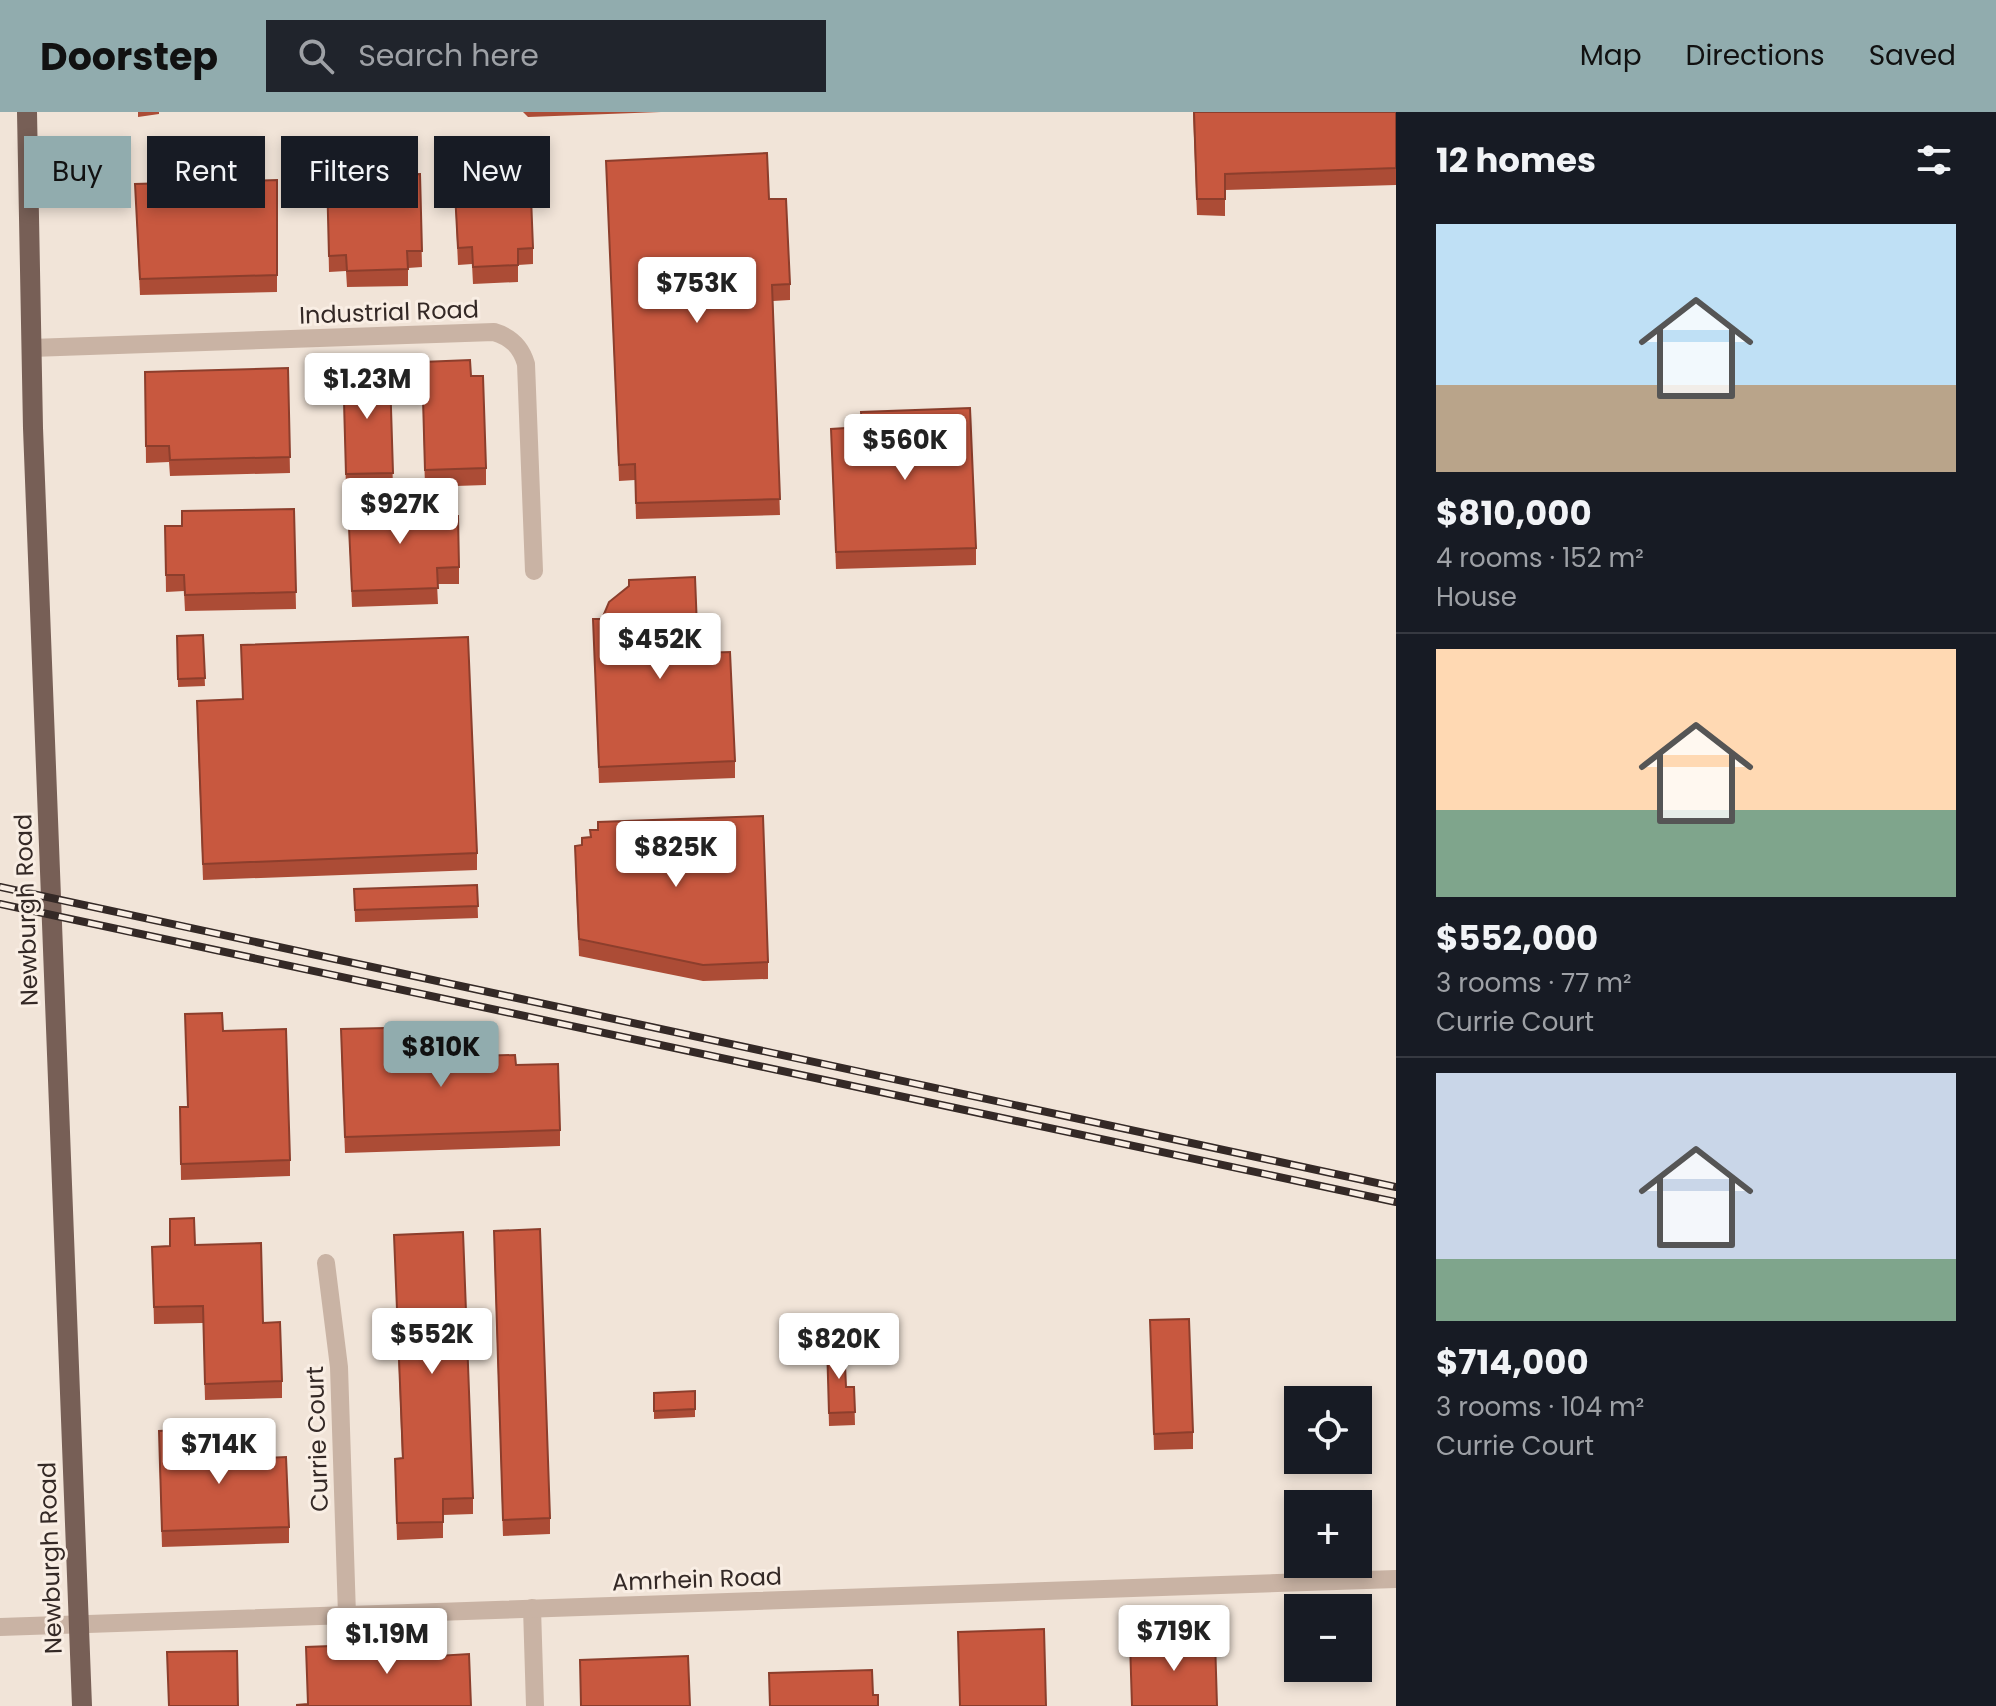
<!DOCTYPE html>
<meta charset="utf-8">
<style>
:root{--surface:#171b24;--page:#20242c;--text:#f1f3f6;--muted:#9ea1a6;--line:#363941;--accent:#91acae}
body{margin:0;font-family:Poppins,sans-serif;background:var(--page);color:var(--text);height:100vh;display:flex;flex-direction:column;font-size:30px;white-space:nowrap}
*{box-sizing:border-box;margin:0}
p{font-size:26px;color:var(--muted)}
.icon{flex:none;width:44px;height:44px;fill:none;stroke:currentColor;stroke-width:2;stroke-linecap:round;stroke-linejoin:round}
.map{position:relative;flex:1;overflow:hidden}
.side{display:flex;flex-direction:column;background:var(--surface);width:600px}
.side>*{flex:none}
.banner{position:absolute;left:24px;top:24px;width:760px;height:72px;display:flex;gap:16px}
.buttons{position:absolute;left:1284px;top:1274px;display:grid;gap:16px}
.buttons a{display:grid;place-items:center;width:88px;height:88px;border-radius:0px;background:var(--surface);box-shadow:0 4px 12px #0003;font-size:40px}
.price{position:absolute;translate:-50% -68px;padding:0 18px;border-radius:8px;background:#fff;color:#222;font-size:26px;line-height:52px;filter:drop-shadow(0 2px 4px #0008)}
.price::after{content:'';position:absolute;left:50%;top:48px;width:24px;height:18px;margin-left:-12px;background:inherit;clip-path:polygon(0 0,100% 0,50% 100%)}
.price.active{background:var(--accent);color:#111}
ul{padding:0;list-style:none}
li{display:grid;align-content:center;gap:16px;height:424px;padding:0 40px}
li+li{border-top:2px solid var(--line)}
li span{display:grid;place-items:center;height:248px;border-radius:0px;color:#555}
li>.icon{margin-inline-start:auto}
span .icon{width:144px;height:144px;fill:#fffc;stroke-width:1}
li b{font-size:34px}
h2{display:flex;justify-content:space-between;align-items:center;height:96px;padding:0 40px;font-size:34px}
.chip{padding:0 28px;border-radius:0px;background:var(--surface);box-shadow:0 4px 12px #0003;font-size:28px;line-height:72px}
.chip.active{background:var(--accent);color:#111}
header{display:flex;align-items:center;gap:48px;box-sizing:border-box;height:112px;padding:0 40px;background:var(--accent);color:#111}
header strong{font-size:38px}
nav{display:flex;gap:44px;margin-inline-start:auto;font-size:28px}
.search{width:560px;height:72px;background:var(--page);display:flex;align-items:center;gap:20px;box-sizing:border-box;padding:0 28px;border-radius:0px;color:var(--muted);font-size:30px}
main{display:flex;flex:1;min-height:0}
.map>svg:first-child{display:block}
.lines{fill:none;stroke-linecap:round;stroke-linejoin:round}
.minor{stroke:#c9b3a4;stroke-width:18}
.major{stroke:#775f56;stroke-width:20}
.rail-casing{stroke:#342926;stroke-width:8}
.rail{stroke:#f9eee4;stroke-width:5;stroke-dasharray:15;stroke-linecap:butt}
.wall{fill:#ac4c36}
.building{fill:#c8583f;stroke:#8c3e2c;stroke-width:2}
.labels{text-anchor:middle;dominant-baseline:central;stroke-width:6;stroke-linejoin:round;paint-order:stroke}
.street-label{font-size:24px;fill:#342926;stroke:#f9eee4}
</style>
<header>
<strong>Doorstep</strong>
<div class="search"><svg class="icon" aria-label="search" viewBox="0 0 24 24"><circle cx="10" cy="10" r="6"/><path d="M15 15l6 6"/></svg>Search here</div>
<nav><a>Map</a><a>Directions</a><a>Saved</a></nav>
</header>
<main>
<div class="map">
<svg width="1396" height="1594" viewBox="0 0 1396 1594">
<rect width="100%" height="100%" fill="#f1e4d8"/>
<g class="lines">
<g class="minor">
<path d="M31,236L494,220C511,225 521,235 526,252L534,459"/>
<path d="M326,1151L339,1255L347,1503"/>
<path d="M532,1496L535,1594"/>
<path d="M0,1515L1396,1467"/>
</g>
<path class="major" d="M27,0L33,316L82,1594"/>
<g class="rail-casing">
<g id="rail">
<path d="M0,775L1396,1075"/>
<path d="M0,792L1396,1090"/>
</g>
</g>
<use href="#rail" class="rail"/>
</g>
<g class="wall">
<path d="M138,0H159V2L138,5Z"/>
<path d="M523,0H661L528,5Z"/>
<path d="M1193,0H1396V73L1225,78V104L1197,103Z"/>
<path d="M606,49L769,87L790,172V188L773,189L780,403L636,407L635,368L619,369Z"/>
<path d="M420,62L422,155L408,156V174L347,175L346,159L329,160L327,64Z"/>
<path d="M454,62L533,136V152L518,153V170L473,172L472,152L458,153Z"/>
<path d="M277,68V180L140,183L135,72Z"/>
<path d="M343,253L376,265L390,264L393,377L346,378Z"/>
<path d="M288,256L290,361L170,364L169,350L146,351L145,260Z"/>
<path d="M471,264L486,356V373L425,375L422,266Z"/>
<path d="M831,317L976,436V453L836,457Z"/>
<path d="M348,394L435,405L459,455V472H437L438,492L352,495Z"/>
<path d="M294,397L296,497L185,499L184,479L166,480L165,414H182Z"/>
<path d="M629,474L698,541L735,649V666L599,671L593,507H602Z"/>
<path d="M203,523L205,574L178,575L177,524Z"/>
<path d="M197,605L477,741V758L203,768Z"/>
<path d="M575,750L768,850V867L703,869L579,844Z"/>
<path d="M477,773L478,806L355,810L354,777Z"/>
<path d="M223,919L290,1048V1064L181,1068L180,995H188Z"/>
<path d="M385,926L516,953L560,1018V1034L345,1041L341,933Z"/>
<path d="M394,1123L473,1386V1402L443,1403V1426L397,1428L395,1363L402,1346Z"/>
<path d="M195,1133L263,1211L282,1269V1286L205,1288L203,1211L154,1212L152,1135Z"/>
<path d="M494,1135L550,1406V1422L503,1424Z"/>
<path d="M1150,1208L1193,1320V1337L1154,1338Z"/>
<path d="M827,1231L846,1275H854L855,1313L829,1314Z"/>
<path d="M695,1279V1305L654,1307V1281Z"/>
<path d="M203,1333L245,1347L289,1415V1431L162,1435L159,1335Z"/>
</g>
<g class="building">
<path d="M1194,0H1396V56L1225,62V87H1197Z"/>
<path d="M767,41L769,87H786L790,172L772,173L780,387L636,391L635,352L619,353L606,49Z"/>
<path d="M530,59L533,136L518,137V153L473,155L472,135L458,136L454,62Z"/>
<path d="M420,62L422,139H407L408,157L347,159L346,143L329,144L327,64Z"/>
<path d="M277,68V163L140,167L135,72Z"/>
<path d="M470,248L471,264H483L486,356L425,358L422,250Z"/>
<path d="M376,252V265L390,264L393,361L346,362L343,253Z"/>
<path d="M288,256L290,345L170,348L169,334H146L145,260Z"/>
<path d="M970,296L976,436L836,440L831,317L862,315L861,300Z"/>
<path d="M435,391V405L458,404L459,455L437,456L438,476L352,479L348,394Z"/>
<path d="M294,397L296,480L185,483L184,463H166L165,414H182V399Z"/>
<path d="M695,465L698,541L730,540L735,649L599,655L593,507H602L609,490L629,474V468Z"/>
<path d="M203,523L205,566L178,567L177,524Z"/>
<path d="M468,525L477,741L203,752L197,589L243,587L241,533Z"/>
<path d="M763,704L768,850L703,853L579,827L575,734L582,733V726L591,725L590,718H598V710Z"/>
<path d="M477,773L478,794L355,798L354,777Z"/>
<path d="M222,901L223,919L286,917L290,1048L181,1052L180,995H188L185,902Z"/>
<path d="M385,916V926L428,925L429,935L472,934V944L515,943L516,953L558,952L560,1018L345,1025L341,917Z"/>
<path d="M194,1106L195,1133L261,1131L263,1211L280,1210L282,1269L205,1272L203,1194L154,1195L152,1135L170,1134V1107Z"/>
<path d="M540,1117L550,1406L503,1408L494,1119Z"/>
<path d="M463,1120L473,1386L443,1387V1410L397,1411L395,1347L403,1346L394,1123Z"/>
<path d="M1189,1207L1193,1320L1154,1322L1150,1208Z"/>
<path d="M844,1230L846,1275H854L855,1300L829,1301L827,1231Z"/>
<path d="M695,1279V1297L654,1299V1281Z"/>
<path d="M202,1317L203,1333L244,1331L245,1347L286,1345L289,1415L162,1419L159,1319Z"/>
<path d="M1044,1517L1046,1594H960L958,1520Z"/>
<path d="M1215,1527L1217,1594H1132L1130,1530Z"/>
<path d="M437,1530V1544L469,1542L471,1594H297V1593L308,1592L306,1535Z"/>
<path d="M237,1539L238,1594H169L167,1540Z"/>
<path d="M688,1544L690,1594H581L580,1548Z"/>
<path d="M872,1558L873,1583H878V1594H770L769,1561Z"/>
</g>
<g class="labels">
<g class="street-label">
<text transform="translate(389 200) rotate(-2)">Industrial Road</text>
<text transform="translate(26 798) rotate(-92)">Newburgh Road</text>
<text transform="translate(317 1327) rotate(-92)">Currie Court</text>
<text transform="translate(50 1446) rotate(-92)">Newburgh Road</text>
<text transform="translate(697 1467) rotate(-2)">Amrhein Road</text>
</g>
</g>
</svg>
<div class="buttons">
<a><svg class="icon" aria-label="locate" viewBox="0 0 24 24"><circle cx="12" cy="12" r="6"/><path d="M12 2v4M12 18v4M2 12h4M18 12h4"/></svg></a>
<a>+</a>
<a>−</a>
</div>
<b class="price" style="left:697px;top:213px">$753K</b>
<b class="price" style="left:367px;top:309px">$1.23M</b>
<b class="price" style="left:905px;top:370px">$560K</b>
<b class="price" style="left:400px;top:434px">$927K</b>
<b class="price" style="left:660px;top:569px">$452K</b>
<b class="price" style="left:676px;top:777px">$825K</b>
<b class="price active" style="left:441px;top:977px">$810K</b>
<b class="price" style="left:432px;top:1264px">$552K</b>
<b class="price" style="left:839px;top:1269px">$820K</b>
<b class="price" style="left:219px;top:1374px">$714K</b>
<b class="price" style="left:1174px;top:1561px">$719K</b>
<b class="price" style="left:387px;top:1564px">$1.19M</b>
<div class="banner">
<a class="chip active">Buy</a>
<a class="chip">Rent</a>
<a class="chip">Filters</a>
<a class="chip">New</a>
</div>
</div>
<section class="side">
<h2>12 homes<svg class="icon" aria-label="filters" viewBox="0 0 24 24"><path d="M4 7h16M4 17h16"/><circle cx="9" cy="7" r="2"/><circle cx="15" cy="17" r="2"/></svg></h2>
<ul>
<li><span style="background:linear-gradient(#bfe0f5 65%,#b9a48a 0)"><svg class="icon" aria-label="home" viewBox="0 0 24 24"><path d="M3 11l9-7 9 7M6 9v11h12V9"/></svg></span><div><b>$810,000</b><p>4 rooms · 152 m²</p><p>House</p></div></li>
<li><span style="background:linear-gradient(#ffd9b3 65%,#7fa58c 0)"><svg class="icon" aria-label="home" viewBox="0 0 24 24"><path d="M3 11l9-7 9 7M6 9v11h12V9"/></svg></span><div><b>$552,000</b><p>3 rooms · 77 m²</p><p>Currie Court</p></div></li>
<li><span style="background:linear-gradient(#c9d6e8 75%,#7fa58c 0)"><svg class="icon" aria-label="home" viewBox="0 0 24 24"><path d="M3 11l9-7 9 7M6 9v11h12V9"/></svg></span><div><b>$714,000</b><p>3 rooms · 104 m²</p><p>Currie Court</p></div></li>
</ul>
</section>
</main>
